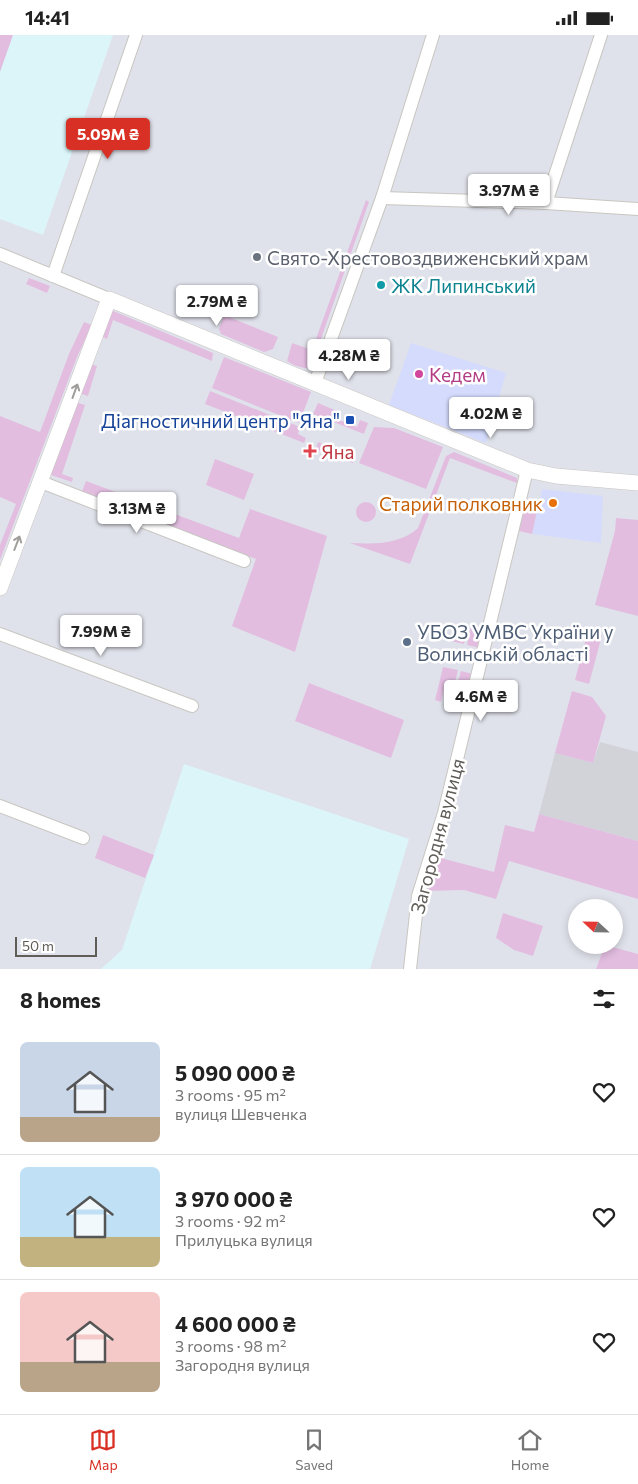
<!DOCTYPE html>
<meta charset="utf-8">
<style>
:root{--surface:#fff;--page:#f6f6f6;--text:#222;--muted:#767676;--line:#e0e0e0;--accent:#d93025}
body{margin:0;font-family:Commissioner,sans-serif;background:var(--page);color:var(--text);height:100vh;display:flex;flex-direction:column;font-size:19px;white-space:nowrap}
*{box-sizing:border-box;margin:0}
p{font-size:16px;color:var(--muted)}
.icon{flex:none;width:28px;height:28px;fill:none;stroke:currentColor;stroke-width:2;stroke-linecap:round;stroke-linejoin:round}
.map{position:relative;height:934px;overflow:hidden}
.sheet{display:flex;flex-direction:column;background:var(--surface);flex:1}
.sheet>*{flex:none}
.needle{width:32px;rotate:292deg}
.buttons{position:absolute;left:568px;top:864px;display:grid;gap:10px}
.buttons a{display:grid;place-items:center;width:55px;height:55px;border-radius:50%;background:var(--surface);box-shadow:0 2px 8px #0003;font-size:25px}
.scale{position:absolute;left:15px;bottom:12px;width:82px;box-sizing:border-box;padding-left:5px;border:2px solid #605d58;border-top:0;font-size:14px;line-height:18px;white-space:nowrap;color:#605d58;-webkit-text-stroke:4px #fff;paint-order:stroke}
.price{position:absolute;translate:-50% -42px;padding:0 11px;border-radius:5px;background:#fff;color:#222;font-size:16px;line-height:32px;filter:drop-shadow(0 1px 2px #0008)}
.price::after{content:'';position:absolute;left:50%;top:30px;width:15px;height:11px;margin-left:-8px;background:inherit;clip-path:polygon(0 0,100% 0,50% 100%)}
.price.selected{background:var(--accent);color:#fff}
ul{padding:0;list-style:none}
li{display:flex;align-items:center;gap:15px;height:125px;padding:0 20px}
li+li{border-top:1px solid var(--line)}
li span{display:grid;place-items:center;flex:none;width:140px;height:100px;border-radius:8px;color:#555}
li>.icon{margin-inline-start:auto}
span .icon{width:60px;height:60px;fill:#fffc;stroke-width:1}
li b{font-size:21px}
h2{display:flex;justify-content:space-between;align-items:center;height:60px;padding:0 20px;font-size:21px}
.status{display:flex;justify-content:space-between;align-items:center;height:35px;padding:0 25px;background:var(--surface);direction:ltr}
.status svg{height:14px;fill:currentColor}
.dock{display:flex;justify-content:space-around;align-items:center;height:70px;border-top:1px solid var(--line);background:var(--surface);font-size:14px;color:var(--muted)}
.dock a{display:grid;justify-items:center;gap:2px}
.dock .selected{color:var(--accent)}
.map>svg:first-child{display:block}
.commercial{fill:#d4dbfc}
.industrial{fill:#d2d3d9}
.medical{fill:#dbf5f9}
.green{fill:#e2bde0}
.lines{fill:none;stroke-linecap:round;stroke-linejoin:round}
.minor-casing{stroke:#c8c6c1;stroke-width:14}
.tertiary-casing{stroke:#c8c6c1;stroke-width:16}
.minor{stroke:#fff;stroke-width:12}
.tertiary{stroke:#fff;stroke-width:15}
.oneway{stroke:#a09e9b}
.worship-dot{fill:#6b7280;stroke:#fff;stroke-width:2}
.culture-dot{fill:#0f9aa8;stroke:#fff;stroke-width:2}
.hotel-dot{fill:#d1479c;stroke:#fff;stroke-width:2}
.transit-dot{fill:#1a4fb4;stroke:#fff;stroke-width:2}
.health-dot{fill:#e0444e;stroke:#fff;stroke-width:2}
.food-dot{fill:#e8710a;stroke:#fff;stroke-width:2}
.service-dot{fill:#5c6f8a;stroke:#fff;stroke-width:2}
.labels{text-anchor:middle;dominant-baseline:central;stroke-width:5;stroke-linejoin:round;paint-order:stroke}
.worship-label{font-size:19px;fill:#5b616d;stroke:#fff;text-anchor:start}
.culture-label{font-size:19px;fill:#0d838f;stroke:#fff;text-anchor:start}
.hotel-label{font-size:19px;fill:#b23c85;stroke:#fff;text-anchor:start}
.transit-label{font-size:19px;fill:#164399;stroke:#fff;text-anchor:end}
.health-label{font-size:19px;fill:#be3a42;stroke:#fff;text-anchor:start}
.food-label{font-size:19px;fill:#c56008;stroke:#fff;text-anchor:end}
.service-label{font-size:19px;fill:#4e5e75;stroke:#fff;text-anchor:start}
.street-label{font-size:19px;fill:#605d58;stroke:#fff}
</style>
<div class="status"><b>14:41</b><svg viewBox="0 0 49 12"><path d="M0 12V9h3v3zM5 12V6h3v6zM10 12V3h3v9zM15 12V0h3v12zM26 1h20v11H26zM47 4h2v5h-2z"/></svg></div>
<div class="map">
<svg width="638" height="934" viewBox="0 0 638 934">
<rect width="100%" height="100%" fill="#e0e2eb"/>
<g class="commercial">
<path d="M411,308L506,338L486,408L389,370Z"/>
<path d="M542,454L603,461L601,508L532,499Z"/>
</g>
<path class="industrial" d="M600,707L638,717V806L539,779L555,718L593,728Z"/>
<g class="medical">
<path d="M0,0H113L43,200L0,184Z"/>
<path d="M184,729L409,804L370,934H101L122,915Z"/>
</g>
<g class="green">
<path d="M0,0H13L0,37Z"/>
<path d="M366,165L369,167L316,318L313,333C304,334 294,331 287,326L292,308L312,315Z"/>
<path d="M29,243L50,251L47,258L26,249Z"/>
<path d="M111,275L213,318L212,326L113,285L107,304L101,301Z"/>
<path d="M224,280L278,302L273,314L264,317L221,299L219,294Z"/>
<path d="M84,287L92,290L77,322L0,525V510L16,469L0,462V381L40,397L69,319Z"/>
<path d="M224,322L311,357L299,388L212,353Z"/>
<path d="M90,329L97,331L88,361L79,358Z"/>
<path d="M210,356L300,392L298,399L306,403L304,408L205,369Z"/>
<path d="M75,367L85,370L62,439L73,443L72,447L51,440Z"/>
<path d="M318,368L342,378L339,385L357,392L360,385L368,388L364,399L313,379Z"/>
<path d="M374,392L394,393L443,412L426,454L359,428Z"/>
<path d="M318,407L355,422L353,428L316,414Z"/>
<path d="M454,417L517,443V448L450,423L410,529L350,508C374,509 399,510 418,493L446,421Z"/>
<path d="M215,424L254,439L244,465L206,450Z"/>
<path d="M86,446L239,503L250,474L327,501L295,617L232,591L256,524L81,459Z"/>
<path d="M526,464L539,467L532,499L519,496Z"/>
<circle cx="366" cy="477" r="10"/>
<path d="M616,483L638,485V581L595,570L615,496Z"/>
<path d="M466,590H468L464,609L451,606L453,594L464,597Z"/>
<path d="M471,591L484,594L480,613L467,610Z"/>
<path d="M588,596L602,600L589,649L575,645Z"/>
<path d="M443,632L458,635L454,651L445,649L441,667L435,665Z"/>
<path d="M461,636L473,639L470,655L457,651Z"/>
<path d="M309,648L404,685L391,723L295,686Z"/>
<path d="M572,656L592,662L606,681L593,728L555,718Z"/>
<path d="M539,779L638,806V864L509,826L496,864L464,855L428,856L437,822L494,837L505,790L534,797Z"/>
<path d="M103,800L154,820L145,843L95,823Z"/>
<path d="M503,878L543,891L533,921L514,915L496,903Z"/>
<path d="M605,910L638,919V934H596Z"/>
</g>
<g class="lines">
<g class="minor-casing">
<g id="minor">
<path d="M382,163L546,168L638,174"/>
<path d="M546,168L601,0"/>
<path d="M0,219L109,264"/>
<path d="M53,241L136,0"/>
<path d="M315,348L382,163L433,0"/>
<path d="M41,447L244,526"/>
<path d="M0,599L192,671"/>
<path d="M0,771L83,803"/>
<path d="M410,934L418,861L444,778L527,435"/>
</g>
</g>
<g class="tertiary-casing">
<path id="tertiary" d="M0,553L109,264L527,435L556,441L638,448"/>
</g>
<use href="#minor" class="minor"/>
<use href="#tertiary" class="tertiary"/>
</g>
<defs><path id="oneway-shaft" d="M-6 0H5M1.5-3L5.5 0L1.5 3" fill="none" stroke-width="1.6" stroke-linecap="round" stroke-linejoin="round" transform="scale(1.25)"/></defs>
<g class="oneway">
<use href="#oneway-shaft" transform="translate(75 356) rotate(-70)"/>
<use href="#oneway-shaft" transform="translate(17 508) rotate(-69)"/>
</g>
<circle class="worship-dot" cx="257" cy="222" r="5"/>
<circle class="culture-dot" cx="381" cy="250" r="5"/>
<circle class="hotel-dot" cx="419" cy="339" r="5"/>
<rect class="transit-dot" x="345" y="380" width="10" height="10" rx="2.5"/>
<path class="health-dot" d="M307.5 408.5h5v5h5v5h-5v5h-5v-5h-5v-5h5z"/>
<circle class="food-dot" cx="553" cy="468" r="5"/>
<circle class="service-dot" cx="407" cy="607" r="5"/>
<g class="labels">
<g class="worship-label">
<text x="267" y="222">Свято-Хрестовоздвиженський храм</text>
</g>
<g class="culture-label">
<text x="391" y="250">ЖК Липинський</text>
</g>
<g class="hotel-label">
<text x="429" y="339">Кедем</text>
</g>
<g class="transit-label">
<text x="340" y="385">Діагностичний центр "Яна"</text>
</g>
<g class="health-label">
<text x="321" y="416">Яна</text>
</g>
<g class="food-label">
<text x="543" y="468">Старий полковник</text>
</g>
<g class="service-label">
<text x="417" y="596">УБОЗ УМВС України у<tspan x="417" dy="22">Волинськiй області</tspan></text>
</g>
<g class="street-label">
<text transform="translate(437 801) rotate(-75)">Загородня вулиця</text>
</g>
</g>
</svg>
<div class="buttons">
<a><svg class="needle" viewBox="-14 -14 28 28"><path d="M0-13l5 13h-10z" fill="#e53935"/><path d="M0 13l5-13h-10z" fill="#767676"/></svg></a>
</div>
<div class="scale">50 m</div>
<b class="price selected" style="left:108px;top:125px">5.09M ₴</b>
<b class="price" style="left:509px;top:181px">3.97M ₴</b>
<b class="price" style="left:217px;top:292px">2.79M ₴</b>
<b class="price" style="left:349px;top:346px">4.28M ₴</b>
<b class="price" style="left:491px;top:404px">4.02M ₴</b>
<b class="price" style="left:137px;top:499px">3.13M ₴</b>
<b class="price" style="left:101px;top:622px">7.99M ₴</b>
<b class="price" style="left:481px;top:687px">4.6M ₴</b>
</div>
<section class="sheet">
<h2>8 homes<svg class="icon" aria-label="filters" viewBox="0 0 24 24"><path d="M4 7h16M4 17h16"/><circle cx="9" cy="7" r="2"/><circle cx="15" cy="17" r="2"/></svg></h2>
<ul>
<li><span style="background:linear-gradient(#c9d6e8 75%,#b9a48a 0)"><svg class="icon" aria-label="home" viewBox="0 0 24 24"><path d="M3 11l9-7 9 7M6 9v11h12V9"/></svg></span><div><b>5 090 000 ₴</b><p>3 rooms · 95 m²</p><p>вулиця Шевченка</p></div><svg class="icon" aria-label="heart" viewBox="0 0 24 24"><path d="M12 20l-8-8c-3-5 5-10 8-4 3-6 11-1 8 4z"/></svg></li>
<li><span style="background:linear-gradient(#bfe0f5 70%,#c2b280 0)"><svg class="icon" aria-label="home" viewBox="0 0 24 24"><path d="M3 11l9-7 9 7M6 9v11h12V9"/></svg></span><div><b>3 970 000 ₴</b><p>3 rooms · 92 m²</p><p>Прилуцька вулиця</p></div><svg class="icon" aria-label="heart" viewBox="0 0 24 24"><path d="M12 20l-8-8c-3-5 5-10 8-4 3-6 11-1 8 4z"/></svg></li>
<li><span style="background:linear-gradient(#f6c9c9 70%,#b9a48a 0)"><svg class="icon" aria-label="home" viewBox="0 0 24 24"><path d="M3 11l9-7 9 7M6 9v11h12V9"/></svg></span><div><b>4 600 000 ₴</b><p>3 rooms · 98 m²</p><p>Загородня вулиця</p></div><svg class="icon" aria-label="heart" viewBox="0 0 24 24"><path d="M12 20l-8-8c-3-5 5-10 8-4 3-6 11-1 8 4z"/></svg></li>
</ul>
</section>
<nav class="dock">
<a class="selected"><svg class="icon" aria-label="map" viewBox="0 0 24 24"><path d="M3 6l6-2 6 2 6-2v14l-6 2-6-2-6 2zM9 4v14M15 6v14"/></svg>Map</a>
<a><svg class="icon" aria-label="saved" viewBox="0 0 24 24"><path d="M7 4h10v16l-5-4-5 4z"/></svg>Saved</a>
<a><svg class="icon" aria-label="home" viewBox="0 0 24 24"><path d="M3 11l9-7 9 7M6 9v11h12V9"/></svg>Home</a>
</nav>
